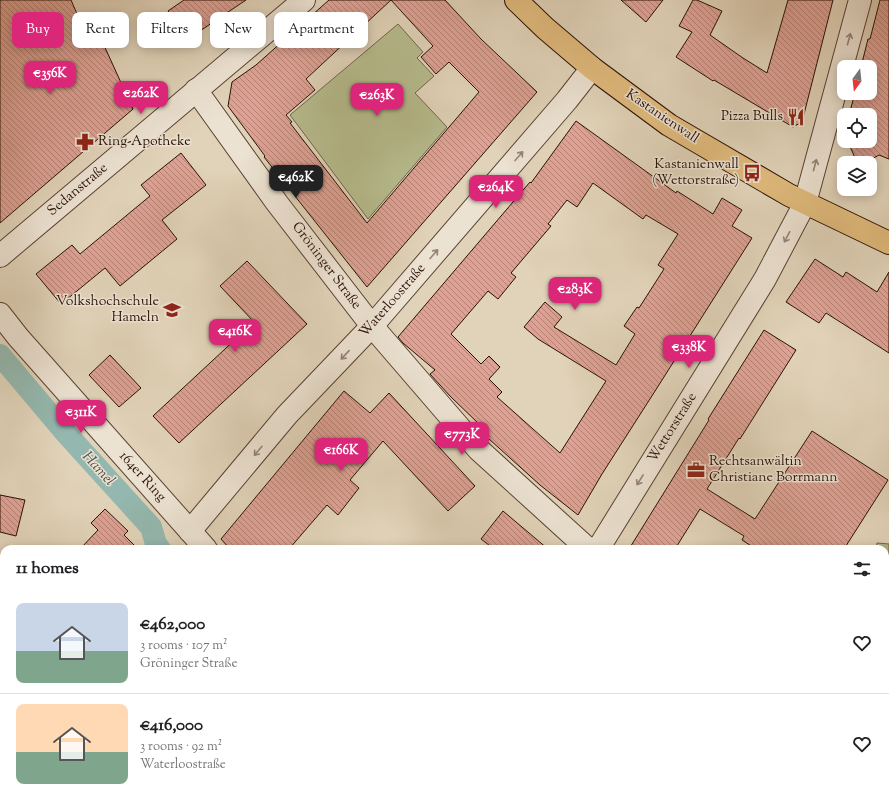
<!DOCTYPE html>
<meta charset="utf-8">
<style>
:root{--surface:#fff;--page:#f2f2f2;--text:#202124;--muted:#757577;--line:#e0e0e0;--accent:#db2777}
body{margin:0;font-family:"Sorts Mill Goudy",serif;background:var(--page);color:var(--text);height:100vh;display:flex;flex-direction:column;font-size:15px;white-space:nowrap}
*{box-sizing:border-box;margin:0}
p{font-size:13px;color:var(--muted)}
.icon{flex:none;width:22px;height:22px;fill:none;stroke:currentColor;stroke-width:2;stroke-linecap:round;stroke-linejoin:round}
.map{position:relative;flex:1;overflow:hidden}
.drawer{position:absolute;left:0px;top:545px;width:889px;height:256px;display:flex;flex-direction:column;background:var(--surface);border-radius:12px 12px 0 0;box-shadow:0 2px 10px #0003}
.drawer>*{flex:none}
.hud{position:absolute;left:12px;top:12px;width:400px;height:36px;display:flex;gap:8px}
.needle{width:26px;rotate:195deg}
.buttons{position:absolute;left:837px;top:60px;display:grid;gap:8px}
.buttons a{display:grid;place-items:center;width:40px;height:40px;border-radius:8px;background:var(--surface);box-shadow:0 2px 10px #0003;font-size:20px}
.price{position:absolute;translate:-50% -34px;padding:0 9px;border-radius:8px;background:var(--accent);color:#fff;font-size:13px;line-height:26px;filter:drop-shadow(0 1px 2px #0008)}
.price::after{content:'';position:absolute;left:50%;top:24px;width:12px;height:9px;margin-left:-6px;background:inherit;clip-path:polygon(0 0,100% 0,50% 100%)}
.price.current{background:#222;color:#fff}
ul{padding:0;list-style:none}
li{display:flex;align-items:center;gap:12px;height:100px;padding:0 16px}
li+li{border-top:1px solid var(--line)}
li span{display:grid;place-items:center;flex:none;width:112px;height:80px;border-radius:8px;color:#555}
li>.icon{margin-inline-start:auto}
span .icon{width:48px;height:48px;fill:#fffc;stroke-width:1}
li b{font-size:17px}
h2{display:flex;justify-content:space-between;align-items:center;height:48px;padding:0 16px;font-size:17px}
.tag{padding:0 14px;border-radius:8px;background:var(--surface);box-shadow:0 2px 10px #0003;font-size:14px;line-height:36px}
.tag.current{background:var(--accent);color:#fff}
.map>svg:first-child{display:block}
.green{fill:#b6bb8d;stroke:#70664a}
.lines{fill:none;stroke-linecap:round;stroke-linejoin:round}
.canal{stroke:#94b8af;stroke-width:22}
.building{fill:url(#building-back-hatch);stroke:#2a1007;fill-rule:evenodd}
.minor-casing{stroke:#584134;stroke-width:24}
.major-casing{stroke:#2a1007;stroke-width:24}
.minor{stroke:#ece2d2;stroke-width:22}
.major{stroke:#e0ba7c;stroke-width:22}
.oneway{stroke:#958477}
.labels{text-anchor:middle;dominant-baseline:central;stroke-width:3;stroke-linejoin:round;paint-order:stroke}
.street-label{font-size:14px;fill:#2a1007;stroke:#ece2d2}
.poi-label{font-size:14px;fill:#2a1007;stroke:#ece2d2;text-anchor:end}
.water-label{font-size:15px;font-style:italic;fill:#4f4b42;stroke:#ece2d2}
</style>
<div class="map">
<svg width="889" height="801" viewBox="0 0 889 801">
<defs>
<pattern id="building-back-hatch" width="6" height="6" patternUnits="userSpaceOnUse"><rect width="6" height="6" fill="#dea193"/><path d="M-1 5l2 2M0 0l6 6M5-1l2 2" fill="none" stroke="#b48276"/></pattern>
</defs>
<rect width="100%" height="100%" fill="#e1d3b9"/>
<filter id="stains"><feTurbulence type="fractalNoise" baseFrequency=".005" numOctaves="4"/><feColorMatrix values="0 0 0 0 .2 0 0 0 0 .09 0 0 0 0 .02 0 0 0 .5 -.17"/></filter>
<radialGradient id="worn" r=".72"><stop offset=".6" stop-color="#630" stop-opacity="0"/><stop offset="1" stop-color="#630" stop-opacity=".3"/></radialGradient>
<g class="green">
<path d="M398,24L423,52L417,58L434,76L415,93L447,127L368,219L290,115Z"/>
<path d="M877,543L889,544V684L885,683V549H876Z"/>
</g>
<g class="lines">
<g class="canal">
<path d="M0,355L64,431L151,527L156,544L160,549"/>
<path d="M400,797L405,801"/>
</g>
</g>
<g class="building">
<path d="M0,0H71L91,46L102,41L133,109L0,223Z"/>
<path d="M184,0H246L188,39L168,11Z"/>
<path d="M329,0H445L481,39L537,92L367,287L264,157L265,156L228,106L232,82L256,65ZM391,0L433,46L421,57L436,74L449,62L479,92L367,223L290,123L292,122L286,115L315,90L306,79Z"/>
<path d="M621,0H663L646,22Z"/>
<path d="M693,0H697L722,11L710,35L743,58L767,73L788,0H833L802,122L793,127L714,80L713,81L676,57L692,32L679,26Z"/>
<path d="M880,0H889V159L879,155L865,163L856,160L848,142L846,141H870V115H849L855,93H870V67H861L868,39H870Z"/>
<path d="M576,121L676,193L677,191L713,214L722,198L742,210L732,226L752,238L657,388L602,474L578,515L540,485L510,458L478,429L481,426L450,396L430,374L435,370L403,343L398,337L530,182L531,183ZM593,183L643,219L646,215L678,234L658,265L664,269L639,308L637,307L624,326L635,334L616,365L554,327L562,317L545,302L524,327L538,339L606,381L560,453L497,397L502,392L489,379L500,367L489,356L481,364L451,334L488,291L498,299L516,277L511,273L551,226L548,224L567,200L577,207Z"/>
<path d="M181,153L206,185L162,220L177,239L120,286L105,268L61,304L36,274L72,245L80,254L150,196L141,185Z"/>
<path d="M815,259L843,277L846,272L877,292L889,272V353L826,313L819,323L786,302Z"/>
<path d="M247,261L307,324L179,443L153,416L254,322L220,286Z"/>
<path d="M764,330L796,350L740,439L739,438L707,489L755,519L812,431L888,480L844,549H756L742,540L744,536L700,509L675,549H629L709,420L708,419Z"/>
<path d="M110,355L141,388L119,407L89,375Z"/>
<path d="M344,391L370,413L389,393L475,486L448,511L383,441L350,480L359,488L338,515L327,505L289,549H230L221,539Z"/>
<path d="M0,495L25,500L16,536L0,532Z"/>
<path d="M105,509L128,531L124,535L138,549H80L98,530L91,523Z"/>
<path d="M503,511L548,549H494L481,539Z"/>
</g>
<g class="lines">
<g class="minor-casing">
<g id="minor">
<path d="M196,90L277,203L372,326L478,449L588,549"/>
<path d="M0,256C101,171 202,85 304,0"/>
<path d="M0,314L18,337L206,549"/>
<path d="M190,531L287,415L372,326L567,100L592,68"/>
<path d="M598,549L765,279L805,203L860,0"/>
<path d="M0,688L4,693"/>
<path d="M885,720L889,721"/>
<path d="M64,797L67,801"/>
<path d="M474,797L481,801"/>
<path d="M433,801L436,797"/>
</g>
</g>
<g class="major-casing">
<path id="major" d="M516,0L545,28L592,68L669,125L789,195L889,243"/>
</g>
<use href="#minor" class="minor"/>
<use href="#major" class="major"/>
</g>
<defs><path id="oneway-shaft" d="M-6 0H5M1.5-3L5.5 0L1.5 3" fill="none" stroke-width="1.6" stroke-linecap="round" stroke-linejoin="round"/></defs>
<g class="oneway">
<use href="#oneway-shaft" transform="translate(849 39) rotate(-75)"/>
<use href="#oneway-shaft" transform="translate(519 156) rotate(-49)"/>
<use href="#oneway-shaft" transform="translate(815 165) rotate(-75)"/>
<use href="#oneway-shaft" transform="translate(787 237) rotate(117)"/>
<use href="#oneway-shaft" transform="translate(434 254) rotate(-49)"/>
<use href="#oneway-shaft" transform="translate(345 355) rotate(133)"/>
<use href="#oneway-shaft" transform="translate(258 451) rotate(130)"/>
<use href="#oneway-shaft" transform="translate(640 480) rotate(122)"/>
</g>
<defs>
<g id="restaurant-bare" transform="scale(1.38)"><path d="M-5-6h1v4h1v-4h1v4h1v-4h1v5L-1.5 .5V6h-2V.5L-5-1ZM5-6V6H3V1.5H1.5Q1.5-4 5-6Z" fill="#8f2418" stroke="#ece2d2" stroke-width="2.5" paint-order="stroke"/></g>
<g id="pharmacy-bare" transform="scale(1.38)"><path d="M-2-6h4v4h4v4h-4v4h-4v-4h-4v-4h4Z" fill="#8f2418" stroke="#ece2d2" stroke-width="2.5" paint-order="stroke"/></g>
<g id="bus-bare" transform="scale(1.38)"><path d="M-5-6H5V4H4V6H2V4H-2V6H-4V4H-5ZM-3.5-4V0h7V-4ZM-3.5 1.2v1.5H-2V1.2ZM2 1.2v1.5H3.5V1.2Z" fill="#8f2418" stroke="#ece2d2" stroke-width="2.5" paint-order="stroke"/></g>
<g id="university-bare" transform="scale(1.38)"><path d="M0-5L7-2L0 1L-7-2ZM-4 1L0 2.5L4 1V4Q0 6-4 4Z" fill="#8f2418" stroke="#ece2d2" stroke-width="2.5" paint-order="stroke"/></g>
<g id="office-bare" transform="scale(1.38)"><path d="M-6-3h4V-5.5h4V-3h4V5H-6ZM-1-4.5V-3h2v-1.5ZM-6 0V1H6V0Z" fill="#8f2418" stroke="#ece2d2" stroke-width="2.5" paint-order="stroke"/></g>
</defs>
<g fill-rule="evenodd">
<use href="#restaurant-bare" x="796" y="117"/>
<use href="#pharmacy-bare" x="85" y="142"/>
<use href="#bus-bare" x="752" y="173"/>
<use href="#university-bare" x="172" y="310"/>
<use href="#office-bare" x="696" y="470"/>
</g>
<g class="labels">
<g class="street-label">
<text transform="translate(662 117) rotate(34)">Kastanienwall</text>
<text transform="translate(78 190) rotate(-40)">Sedanstraße</text>
<text transform="translate(326 266) rotate(53)">Gröninger Straße</text>
<text transform="translate(393 301) rotate(-49)">Waterloostraße</text>
<text transform="translate(673 428) rotate(-58)">Wettorstraße</text>
<text transform="translate(142 477) rotate(48)">164er Ring</text>
</g>
<g class="poi-label">
<text x="783" y="117">Pizza Bulls</text>
<text x="98" y="142" text-anchor="start">Ring-Apotheke</text>
<text x="739" y="165">Kastanienwall<tspan x="739" dy="16">(Wettorstraße)</tspan></text>
<text x="159" y="302">Volkshochschule<tspan x="159" dy="16">Hameln</tspan></text>
<text x="709" y="462" text-anchor="start">Rechtsanwältin<tspan x="709" dy="16">Christiane Borrmann</tspan></text>
</g>
<g class="water-label">
<text transform="translate(98 469) rotate(48)">Hamel</text>
</g>
</g>
<rect width="100%" height="100%" filter="url(#stains)"/>
<rect width="100%" height="100%" fill="url(#worn)"/>
</svg>
<div class="buttons">
<a><svg class="needle" viewBox="-14 -14 28 28"><path d="M0-13l5 13h-10z" fill="#e53935"/><path d="M0 13l5-13h-10z" fill="#757577"/></svg></a>
<a><svg class="icon" aria-label="locate" viewBox="0 0 24 24"><circle cx="12" cy="12" r="6"/><path d="M12 2v4M12 18v4M2 12h4M18 12h4"/></svg></a>
<a><svg class="icon" aria-label="layers" viewBox="0 0 24 24"><path d="M12 4l9 5-9 5-9-5zM3 14l9 5 9-5"/></svg></a>
</div>
<b class="price" style="left:50px;top:95px">€356K</b>
<b class="price" style="left:141px;top:115px">€262K</b>
<b class="price" style="left:377px;top:117px">€263K</b>
<b class="price current" style="left:296px;top:199px">€462K</b>
<b class="price" style="left:496px;top:209px">€264K</b>
<b class="price" style="left:575px;top:311px">€283K</b>
<b class="price" style="left:235px;top:353px">€416K</b>
<b class="price" style="left:689px;top:369px">€338K</b>
<b class="price" style="left:81px;top:434px">€311K</b>
<b class="price" style="left:462px;top:456px">€773K</b>
<b class="price" style="left:341px;top:472px">€166K</b>
<div class="hud">
<a class="tag current">Buy</a>
<a class="tag">Rent</a>
<a class="tag">Filters</a>
<a class="tag">New</a>
<a class="tag">Apartment</a>
</div>
<section class="drawer">
<h2>11 homes<svg class="icon" aria-label="filters" viewBox="0 0 24 24"><path d="M4 7h16M4 17h16"/><circle cx="9" cy="7" r="2"/><circle cx="15" cy="17" r="2"/></svg></h2>
<ul>
<li><span style="background:linear-gradient(#c9d6e8 60%,#7fa58c 0)"><svg class="icon" aria-label="home" viewBox="0 0 24 24"><path d="M3 11l9-7 9 7M6 9v11h12V9"/></svg></span><div><b>€462,000</b><p>3 rooms · 107 m²</p><p>Gröninger Straße</p></div><svg class="icon" aria-label="heart" viewBox="0 0 24 24"><path d="M12 20l-8-8c-3-5 5-10 8-4 3-6 11-1 8 4z"/></svg></li>
<li><span style="background:linear-gradient(#ffd9b3 60%,#7fa58c 0)"><svg class="icon" aria-label="home" viewBox="0 0 24 24"><path d="M3 11l9-7 9 7M6 9v11h12V9"/></svg></span><div><b>€416,000</b><p>3 rooms · 92 m²</p><p>Waterloostraße</p></div><svg class="icon" aria-label="heart" viewBox="0 0 24 24"><path d="M12 20l-8-8c-3-5 5-10 8-4 3-6 11-1 8 4z"/></svg></li>
</ul>
</section>
</div>
